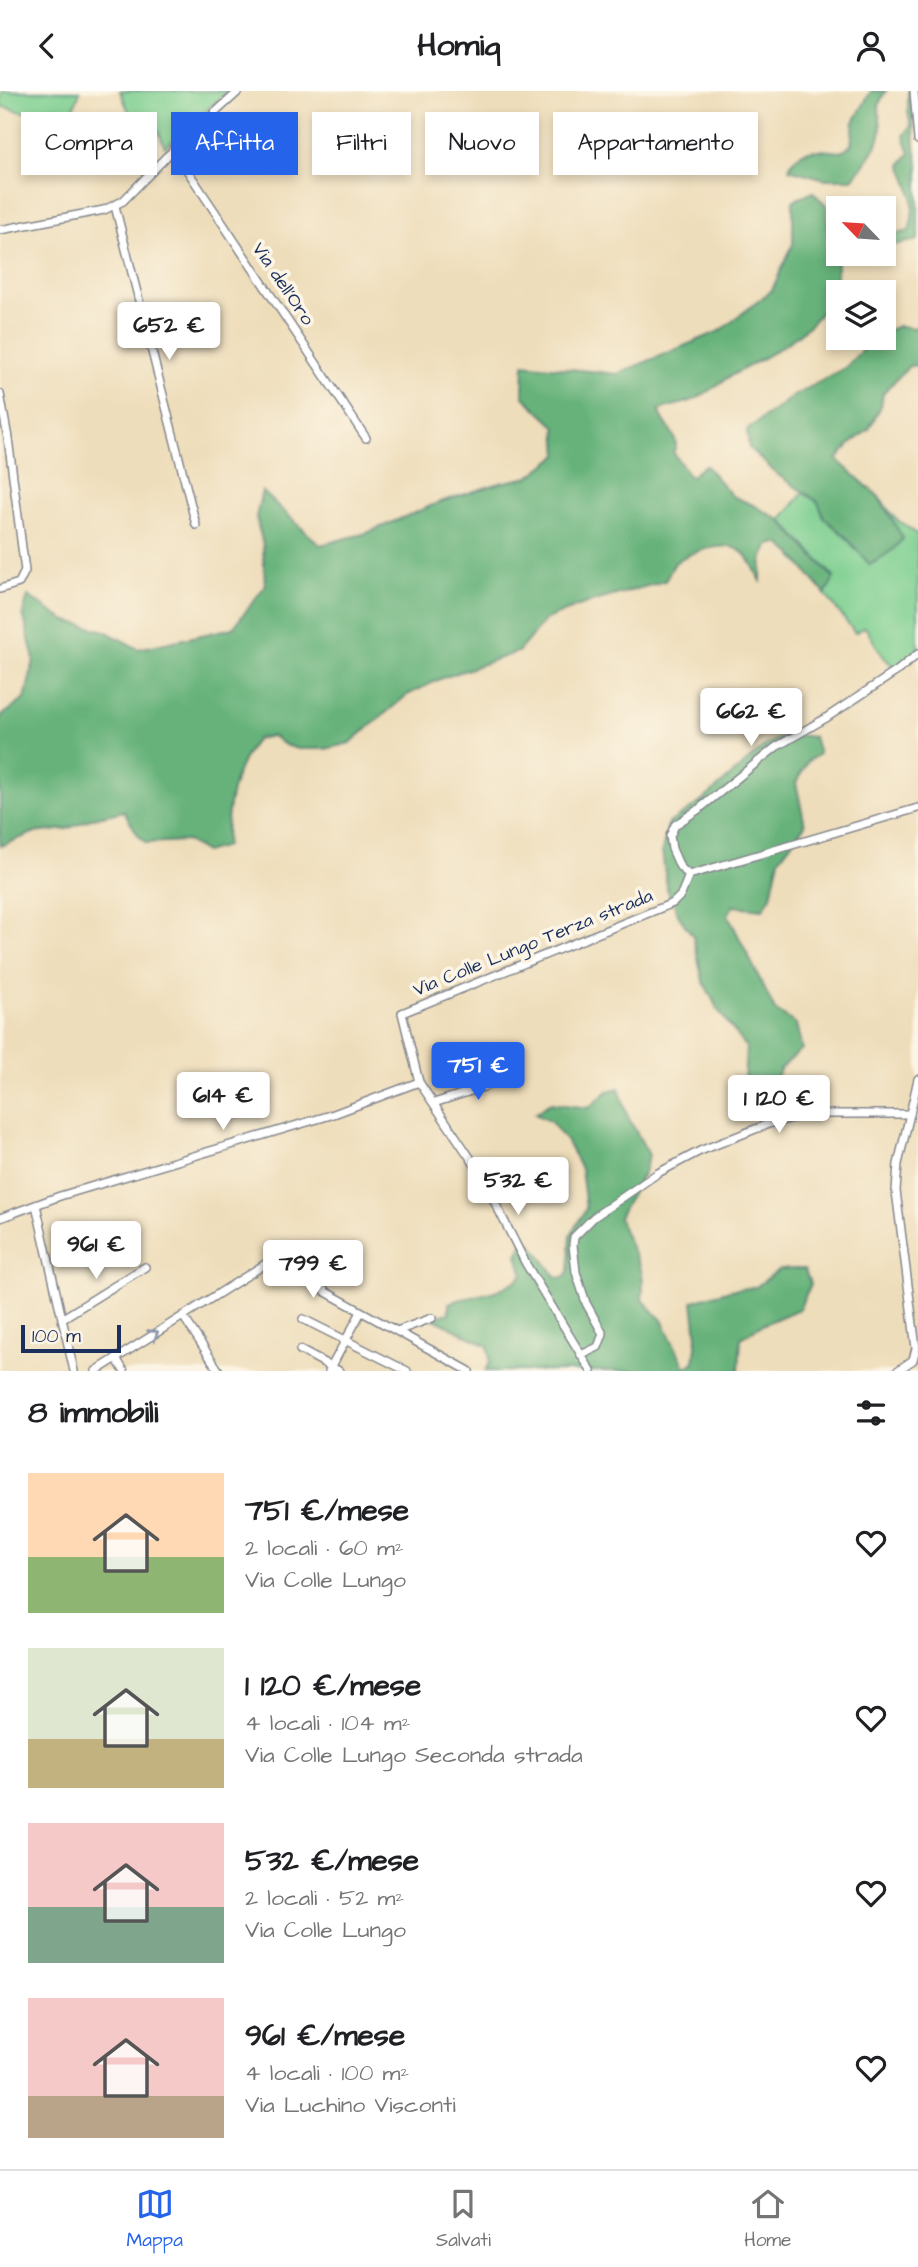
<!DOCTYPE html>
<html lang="it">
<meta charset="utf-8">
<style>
:root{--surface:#fff;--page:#f2f2f2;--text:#202124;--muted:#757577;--line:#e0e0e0;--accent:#2563eb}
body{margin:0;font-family:"Architects Daughter",sans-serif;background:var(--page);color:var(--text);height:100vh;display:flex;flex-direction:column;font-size:26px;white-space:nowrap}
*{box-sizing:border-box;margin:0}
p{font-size:23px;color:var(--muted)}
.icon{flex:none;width:38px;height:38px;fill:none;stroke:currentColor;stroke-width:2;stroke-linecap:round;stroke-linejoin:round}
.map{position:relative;height:1280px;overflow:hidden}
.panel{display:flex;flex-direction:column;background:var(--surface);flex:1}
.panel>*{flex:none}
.banner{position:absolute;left:21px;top:21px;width:877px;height:63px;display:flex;gap:14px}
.needle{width:46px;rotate:295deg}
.tools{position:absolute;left:826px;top:105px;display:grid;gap:14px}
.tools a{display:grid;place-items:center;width:70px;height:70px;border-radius:0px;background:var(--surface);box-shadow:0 4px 10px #0003;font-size:35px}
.scale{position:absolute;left:21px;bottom:18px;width:100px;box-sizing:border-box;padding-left:7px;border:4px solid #1b2f5e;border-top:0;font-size:19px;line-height:24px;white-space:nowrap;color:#1b2f5e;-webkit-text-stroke:5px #fcf5e5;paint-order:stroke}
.price{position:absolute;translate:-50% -60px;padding:0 16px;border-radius:7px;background:#fff;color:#222;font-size:23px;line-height:46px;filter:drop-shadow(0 2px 4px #0008)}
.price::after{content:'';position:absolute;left:50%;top:42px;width:21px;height:16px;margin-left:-10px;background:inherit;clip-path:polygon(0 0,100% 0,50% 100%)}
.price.active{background:var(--accent);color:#fff}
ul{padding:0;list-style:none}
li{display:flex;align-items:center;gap:21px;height:175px;padding:0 28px}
li span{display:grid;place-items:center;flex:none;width:196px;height:140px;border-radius:0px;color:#555}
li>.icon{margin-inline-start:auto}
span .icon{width:84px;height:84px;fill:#fffc;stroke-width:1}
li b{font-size:30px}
h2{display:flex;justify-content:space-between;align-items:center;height:84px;padding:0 28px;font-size:30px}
.chip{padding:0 24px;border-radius:0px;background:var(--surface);box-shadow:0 4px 10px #0003;font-size:24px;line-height:63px}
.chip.active{background:var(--accent);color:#fff}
header{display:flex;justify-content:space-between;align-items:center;height:91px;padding:0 28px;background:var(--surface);font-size:32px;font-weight:700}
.menu{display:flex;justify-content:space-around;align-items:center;height:98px;border-top:2px solid var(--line);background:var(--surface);font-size:19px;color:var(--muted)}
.menu a{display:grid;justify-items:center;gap:4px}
.menu .active{color:var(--accent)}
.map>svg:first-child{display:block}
.green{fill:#7dcf90;stroke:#4c7f77;stroke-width:2}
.forest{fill:#66b27a;stroke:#40706c;stroke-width:2}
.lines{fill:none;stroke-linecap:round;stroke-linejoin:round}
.street-casing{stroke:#84868c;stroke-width:10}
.street{stroke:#fff;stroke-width:7}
.oneway{stroke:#8d97ae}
.labels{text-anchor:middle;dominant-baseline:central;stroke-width:7;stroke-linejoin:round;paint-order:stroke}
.street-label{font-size:19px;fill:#1b2f5e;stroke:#fcf5e5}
</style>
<header><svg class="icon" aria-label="back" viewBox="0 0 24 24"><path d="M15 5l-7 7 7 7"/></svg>Homiq<svg class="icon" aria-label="person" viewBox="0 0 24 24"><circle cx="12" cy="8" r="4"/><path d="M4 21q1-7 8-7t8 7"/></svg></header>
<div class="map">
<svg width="918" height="1280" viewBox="0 0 918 1280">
<rect width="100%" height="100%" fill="#fcf5e5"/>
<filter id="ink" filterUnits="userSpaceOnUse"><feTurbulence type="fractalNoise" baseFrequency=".0143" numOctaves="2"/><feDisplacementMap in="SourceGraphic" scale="14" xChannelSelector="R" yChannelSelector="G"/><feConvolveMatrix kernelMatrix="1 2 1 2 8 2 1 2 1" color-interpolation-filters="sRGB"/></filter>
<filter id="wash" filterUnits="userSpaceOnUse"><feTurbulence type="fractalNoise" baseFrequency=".00686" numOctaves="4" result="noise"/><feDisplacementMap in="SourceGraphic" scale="28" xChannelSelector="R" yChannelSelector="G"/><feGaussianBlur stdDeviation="1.57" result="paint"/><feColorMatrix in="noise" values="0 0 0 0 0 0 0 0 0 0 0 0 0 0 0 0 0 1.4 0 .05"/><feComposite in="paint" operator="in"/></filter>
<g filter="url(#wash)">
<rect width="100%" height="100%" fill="#eeddba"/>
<g class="green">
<path d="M2,0H80L68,33L0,15Z"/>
<path d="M120,0H228L165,56L158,39L144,31L136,37Z"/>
<path d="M803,402L818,411L825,427L846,446L857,460L876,471L903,448L878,405L895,427L918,444V563L897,580L883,565L865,536L855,542L825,503L834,486L781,429Z"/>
</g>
<g class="forest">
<path d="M871,0H886C872,20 884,26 880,44C876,61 863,75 852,88H825L789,78C797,54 821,59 841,61L851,54L854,31Z"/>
<path d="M908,0H912L915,56L918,72V149L884,156V146L909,140C917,111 912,100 901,73L910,62L904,45L911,35L908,21Z"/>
<path d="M813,101L827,115L829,146L833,159L838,158V163H854L836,167C846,225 777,260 736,282C722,289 710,301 695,308C683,314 671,314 659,319C663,334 683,348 673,361L690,386L705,374L732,405L755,415L780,429L834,487L825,503L791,462L779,452L769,454C761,465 761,477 761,490C755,480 750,465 739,459C725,450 689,461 676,471C672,475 668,485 665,490L581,514L546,528L518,561L440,588L407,604L350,652L325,658H298L285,654L272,645L257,648C232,679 226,717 226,755L205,761L187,750L146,752L138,744L124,720L93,727L67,738L33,742L0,755V626L25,608L34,569L23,522L28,505L64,529L105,540L138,558L233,537L265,495L263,454L256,426L262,400L320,454L367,442L440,411L500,392L529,386L558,364L556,336L523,305L524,273L617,283L720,240L772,199L793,153V110Z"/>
<path d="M898,235L918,237V274L909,275L883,302L881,315L869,338L849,354L837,369L878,405L903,447L894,458L870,474L846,446L824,427L818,411L778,384L749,357L747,339L792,306L846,276L873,247H884V241Z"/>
<path d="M787,643L814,646L819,663L808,670L796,692L805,734L779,768L771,805L763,818L733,815L728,824L775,919L796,933L802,958L780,978L767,1015L750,1019L743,1009L746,956L718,919L703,890L693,845L680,827L667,798L662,760L669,732L701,711L767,653Z"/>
<path d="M619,997L627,1024L649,1064L644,1081L619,1126C623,1145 635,1160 641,1179C644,1189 643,1199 642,1208L662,1229L685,1276L694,1272L697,1246L693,1210L730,1199L756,1196L780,1178H804L811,1193L799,1218L762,1234L741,1247L739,1280H485L490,1272L488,1255L432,1227L449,1222V1212C474,1204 502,1203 523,1184L517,1164L523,1152H531L557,1187L565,1186L569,1180L571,1143L586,1118L581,1078L567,1051L551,1031L535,1023L550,1012L589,1017L608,1000Z"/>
</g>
</g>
<g filter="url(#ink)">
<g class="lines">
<g class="street-casing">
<g id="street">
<path d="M914,0L918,49"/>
<path d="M173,58L366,347"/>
<path d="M115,115L196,434"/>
<path d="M0,139L104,119L123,110L166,66L239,0"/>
<path d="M0,303L8,347L25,480L19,492L0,498"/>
<path d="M689,784L680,776L672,758L670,745L675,734L699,718L776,656L826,627L897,580L918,563"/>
<path d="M434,1012L514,986"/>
<path d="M36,1114L74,1280"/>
<path d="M0,1127L60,1105L331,1024L419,991"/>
<path d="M183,1225L219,1280"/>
<path d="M63,1227L145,1176"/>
<path d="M303,1228L407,1280"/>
<path d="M397,1240L432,1227"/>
<path d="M300,1259L339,1280"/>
<path d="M581,1264L598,1256L603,1243L586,1212L576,1181L573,1154L574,1146L594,1126L658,1082L700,1060L768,1033L809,1023H910L918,988"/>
<path d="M116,1267L124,1280"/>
<path d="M96,1280L286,1160L291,1162L312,1189L326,1201L469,1280"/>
<path d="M329,1280L361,1221"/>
<path d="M591,1280L526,1173L479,1080L419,991L402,922L673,812L681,804L689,784L918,717"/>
<path d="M897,1280L913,1269L916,1257L896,1100L898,1073L910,1023"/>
</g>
</g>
<use href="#street" class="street"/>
</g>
<defs><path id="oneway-chevron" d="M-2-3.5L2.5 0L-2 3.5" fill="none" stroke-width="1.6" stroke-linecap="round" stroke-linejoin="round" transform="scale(1.75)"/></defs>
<use class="oneway" href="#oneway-chevron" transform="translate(154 1243) rotate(-33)"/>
</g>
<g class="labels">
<g class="street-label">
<text transform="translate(283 193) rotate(56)">Via dell'Oro</text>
<text transform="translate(533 852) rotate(-22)">Via Colle Lungo Terza strada</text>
</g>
</g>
</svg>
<div class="tools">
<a><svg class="needle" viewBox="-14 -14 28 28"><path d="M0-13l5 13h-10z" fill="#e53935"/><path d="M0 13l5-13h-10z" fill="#757577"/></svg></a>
<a><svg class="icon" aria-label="layers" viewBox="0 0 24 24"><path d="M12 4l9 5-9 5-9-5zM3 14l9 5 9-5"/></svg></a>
</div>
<div class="scale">100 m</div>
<b class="price" style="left:169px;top:271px">652 €</b>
<b class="price" style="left:751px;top:657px">662 €</b>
<b class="price active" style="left:478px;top:1011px">751 €</b>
<b class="price" style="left:223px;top:1041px">614 €</b>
<b class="price" style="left:779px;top:1044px">1 120 €</b>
<b class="price" style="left:518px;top:1126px">532 €</b>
<b class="price" style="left:96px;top:1190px">961 €</b>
<b class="price" style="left:313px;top:1209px">799 €</b>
<div class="banner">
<a class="chip">Compra</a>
<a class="chip active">Affitta</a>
<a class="chip">Filtri</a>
<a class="chip">Nuovo</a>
<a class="chip">Appartamento</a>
</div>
</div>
<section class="panel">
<h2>8 immobili<svg class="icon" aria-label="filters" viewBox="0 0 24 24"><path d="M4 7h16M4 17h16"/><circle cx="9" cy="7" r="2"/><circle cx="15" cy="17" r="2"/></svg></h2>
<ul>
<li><span style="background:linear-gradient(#ffd9b3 60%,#8fb573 0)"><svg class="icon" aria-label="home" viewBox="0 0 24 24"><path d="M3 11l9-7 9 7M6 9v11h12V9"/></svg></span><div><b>751 €/mese</b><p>2 locali · 60 m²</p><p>Via Colle Lungo</p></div><svg class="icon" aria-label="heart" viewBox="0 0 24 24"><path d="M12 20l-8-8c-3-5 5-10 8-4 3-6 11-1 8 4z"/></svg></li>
<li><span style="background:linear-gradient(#dfe7d0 65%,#c2b280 0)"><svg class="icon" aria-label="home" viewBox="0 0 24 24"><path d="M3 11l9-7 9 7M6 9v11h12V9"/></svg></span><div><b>1 120 €/mese</b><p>4 locali · 104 m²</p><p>Via Colle Lungo Seconda strada</p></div><svg class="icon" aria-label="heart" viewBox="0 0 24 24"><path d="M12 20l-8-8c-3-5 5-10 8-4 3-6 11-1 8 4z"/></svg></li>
<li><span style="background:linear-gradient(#f6c9c9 60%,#7fa58c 0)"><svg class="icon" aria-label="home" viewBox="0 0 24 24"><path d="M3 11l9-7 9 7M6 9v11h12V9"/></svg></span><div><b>532 €/mese</b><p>2 locali · 52 m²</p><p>Via Colle Lungo</p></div><svg class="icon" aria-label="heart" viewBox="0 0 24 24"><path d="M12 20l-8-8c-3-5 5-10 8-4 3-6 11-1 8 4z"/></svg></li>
<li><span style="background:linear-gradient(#f6c9c9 70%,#b9a48a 0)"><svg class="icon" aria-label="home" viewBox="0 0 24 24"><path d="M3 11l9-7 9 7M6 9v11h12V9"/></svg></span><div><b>961 €/mese</b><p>4 locali · 100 m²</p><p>Via Luchino Visconti</p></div><svg class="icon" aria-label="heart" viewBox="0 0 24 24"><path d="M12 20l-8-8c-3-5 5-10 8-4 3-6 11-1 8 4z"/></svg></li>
</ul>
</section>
<nav class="menu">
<a class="active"><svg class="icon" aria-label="map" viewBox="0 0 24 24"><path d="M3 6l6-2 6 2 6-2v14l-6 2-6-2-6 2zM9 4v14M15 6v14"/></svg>Mappa</a>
<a><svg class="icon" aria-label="saved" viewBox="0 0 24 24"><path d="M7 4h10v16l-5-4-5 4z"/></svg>Salvati</a>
<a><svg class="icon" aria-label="home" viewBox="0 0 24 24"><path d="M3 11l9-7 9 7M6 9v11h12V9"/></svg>Home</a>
</nav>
